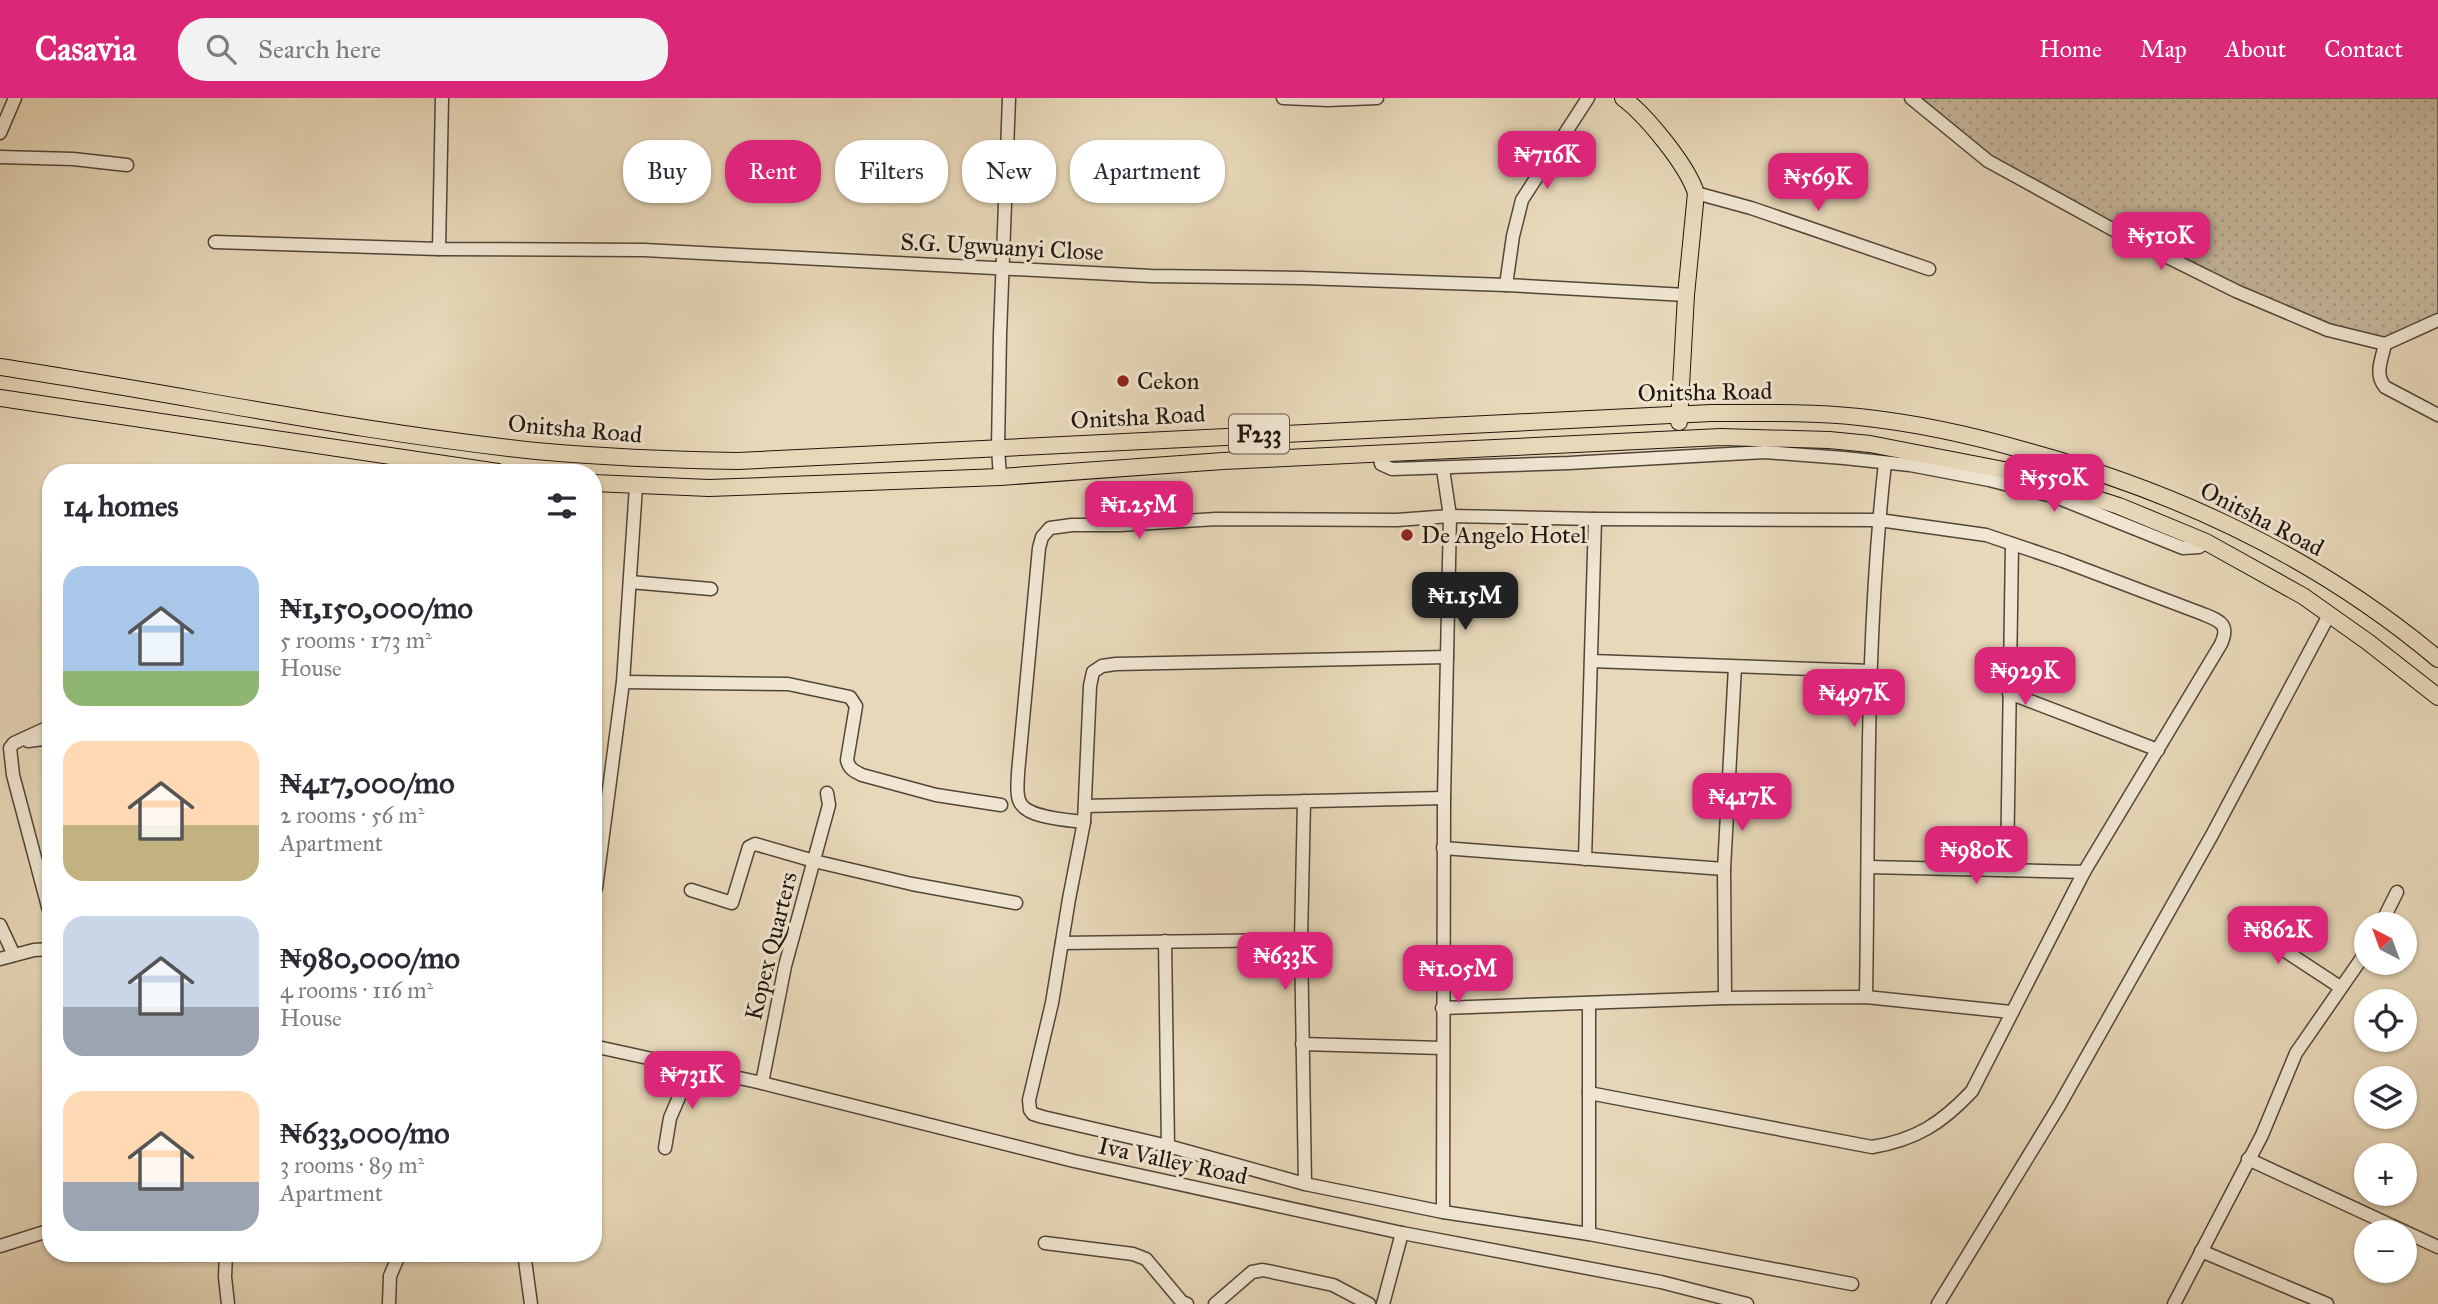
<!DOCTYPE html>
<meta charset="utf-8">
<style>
:root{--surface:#fff;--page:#f2f2f3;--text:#2b2b33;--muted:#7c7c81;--accent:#db2777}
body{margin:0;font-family:"IM FELL Great Primer",serif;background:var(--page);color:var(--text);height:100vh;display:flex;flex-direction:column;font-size:26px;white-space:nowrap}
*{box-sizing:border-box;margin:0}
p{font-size:23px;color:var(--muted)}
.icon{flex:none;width:38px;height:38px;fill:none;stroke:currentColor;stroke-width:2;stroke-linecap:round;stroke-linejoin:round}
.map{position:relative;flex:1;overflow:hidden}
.drawer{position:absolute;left:42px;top:366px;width:560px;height:798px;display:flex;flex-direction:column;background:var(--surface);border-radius:28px;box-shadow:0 2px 5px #0004}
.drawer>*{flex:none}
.guide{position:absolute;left:623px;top:42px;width:665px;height:63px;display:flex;gap:14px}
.needle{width:46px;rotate:319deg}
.controls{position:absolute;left:2354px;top:814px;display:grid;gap:14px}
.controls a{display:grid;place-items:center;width:63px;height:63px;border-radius:50%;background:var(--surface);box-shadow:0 2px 5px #0004;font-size:35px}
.price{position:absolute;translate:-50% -60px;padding:0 16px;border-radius:14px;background:var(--accent);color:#fff;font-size:23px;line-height:46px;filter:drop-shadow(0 2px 4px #0008)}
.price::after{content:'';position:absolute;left:50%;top:42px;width:21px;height:16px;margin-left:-10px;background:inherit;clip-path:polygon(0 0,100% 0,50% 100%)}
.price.on{background:#222;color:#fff}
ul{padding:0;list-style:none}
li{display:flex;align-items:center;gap:21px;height:175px;padding:0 21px}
li span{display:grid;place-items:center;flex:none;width:196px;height:140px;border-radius:21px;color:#555}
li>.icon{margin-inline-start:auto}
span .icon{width:84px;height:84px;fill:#fffc;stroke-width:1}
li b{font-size:30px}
h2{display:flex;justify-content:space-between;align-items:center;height:84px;padding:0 21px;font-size:30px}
.pill{padding:0 24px;border-radius:28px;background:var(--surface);box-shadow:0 2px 5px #0004;font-size:24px;line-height:63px}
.pill.on{background:var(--accent);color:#fff}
header{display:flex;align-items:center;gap:42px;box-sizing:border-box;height:98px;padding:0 35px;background:var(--accent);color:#fff}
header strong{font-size:33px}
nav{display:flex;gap:38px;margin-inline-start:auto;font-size:24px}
.search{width:490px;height:63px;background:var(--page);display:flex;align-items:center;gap:18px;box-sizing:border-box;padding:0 24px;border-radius:28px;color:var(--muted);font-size:26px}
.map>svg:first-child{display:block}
.grass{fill:url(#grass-dots);stroke:#726655;stroke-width:2}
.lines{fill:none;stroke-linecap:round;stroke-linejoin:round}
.minor-casing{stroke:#514639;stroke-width:15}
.major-casing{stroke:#1f160e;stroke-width:18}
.minor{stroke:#f0e6d2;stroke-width:12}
.major{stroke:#e8d8b9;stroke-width:16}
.poi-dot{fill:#8f2418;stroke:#f0e6d2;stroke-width:2.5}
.labels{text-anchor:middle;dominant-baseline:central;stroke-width:6;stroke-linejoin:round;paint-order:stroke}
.shield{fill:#f0e6d2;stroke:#5e5449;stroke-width:2}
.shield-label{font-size:23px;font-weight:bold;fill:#1f160e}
.street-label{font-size:24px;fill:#1f160e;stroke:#f0e6d2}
.poi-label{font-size:24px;fill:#1f160e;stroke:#f0e6d2;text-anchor:start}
</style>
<header>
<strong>Casavia</strong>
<div class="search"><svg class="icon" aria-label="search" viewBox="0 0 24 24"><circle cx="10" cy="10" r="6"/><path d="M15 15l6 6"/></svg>Search here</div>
<nav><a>Home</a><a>Map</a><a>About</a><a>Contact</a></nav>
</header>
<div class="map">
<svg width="2438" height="1206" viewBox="0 0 2438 1206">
<defs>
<pattern id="grass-dots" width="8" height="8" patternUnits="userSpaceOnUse" patternTransform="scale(1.75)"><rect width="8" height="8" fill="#c6b79c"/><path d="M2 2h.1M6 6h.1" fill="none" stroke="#aa9d85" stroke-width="1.8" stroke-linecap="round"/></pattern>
</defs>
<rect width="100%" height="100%" fill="#e8d8b9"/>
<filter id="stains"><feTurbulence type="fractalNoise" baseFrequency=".00286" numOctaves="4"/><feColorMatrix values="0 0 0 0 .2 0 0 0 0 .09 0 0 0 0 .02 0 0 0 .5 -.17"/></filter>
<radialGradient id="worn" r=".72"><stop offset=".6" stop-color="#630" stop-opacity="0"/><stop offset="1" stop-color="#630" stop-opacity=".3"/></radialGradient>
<path class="grass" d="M1913,0H2438V217L2385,246L2236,193L1988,63Z"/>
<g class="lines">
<g class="minor-casing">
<g id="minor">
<path d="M1283,0L1328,2L1377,0"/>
<path d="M1911,0L1988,63L2121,136L2236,193L2328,232L2385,246L2438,222"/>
<path d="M0,35L15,0"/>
<path d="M0,59L73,61L127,67"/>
<path d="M1696,95L1751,110L1929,171"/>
<path d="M215,144L439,151L644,152L1151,178L1303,180L1506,187L1686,197"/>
<path d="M439,151L442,0"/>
<path d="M1506,187L1513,138L1522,102L1588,0"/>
<path d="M2385,246C2382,261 2374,276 2385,289L2438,317"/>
<path d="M1379,355L1381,366L1392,371L1569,365L1765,354L1844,360L1910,367L1989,382L2056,399L2183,450L2199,449L2206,444"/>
<path d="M1000,379L998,350L1000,237L1009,0"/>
<path d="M630,484L711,491"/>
<path d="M1447,559L1116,566L1102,568L1093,574L1090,588L1084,724L1069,801L1052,905L1029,1002L1030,1012L1033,1016L1043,1019L1168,1048L1305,1086L1443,1114L1589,1136L1852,1186"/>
<path d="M1591,563L1871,573"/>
<path d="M623,584L788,586L850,599L856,608L847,662C849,671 854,673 862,677L936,697L1001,707"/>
<path d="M2009,595L2158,652"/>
<path d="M51,628L14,645L10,650L13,677L51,820"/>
<path d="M28,643L51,640"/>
<path d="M1304,703L1301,842L1305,1086"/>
<path d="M1085,708L1444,700"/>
<path d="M1084,724C1068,722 1024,720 1019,702C1016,694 1018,683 1018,675L1039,450L1042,439L1050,430L1072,427H1120L1216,421L1397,422L1450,418L1595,421L1879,422L1986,437L2063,463L2203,516C2220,523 2230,526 2221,546L2084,774L1972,993C1942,1025 1916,1042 1872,1049L1589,995"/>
<path d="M1443,750L1724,771"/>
<path d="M1585,761L1595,421"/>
<path d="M1868,769L2084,774"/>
<path d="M2007,772L2012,446"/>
<path d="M596,790L623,584L636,388"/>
<path d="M691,792L732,805L749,749L755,746L814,763L912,786L1016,805"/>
<path d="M2235,820L2340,889"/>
<path d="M2381,826L2397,794"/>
<path d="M0,827L14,857"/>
<path d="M1165,843L1168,1048"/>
<path d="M1062,845L1301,842"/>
<path d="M0,861L34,852L51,851"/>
<path d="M1866,899C1869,722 1865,542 1885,365"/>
<path d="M1725,900L1724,771L1735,569"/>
<path d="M1589,905V1136"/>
<path d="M1442,910L1725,900L1866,899L2011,914"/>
<path d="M1302,946L1442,950"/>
<path d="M593,948L762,985L1074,1063L1402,1135L1661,1184L1747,1206"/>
<path d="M762,985L785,868L829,707L827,695"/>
<path d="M665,1050L670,1020L692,969"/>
<path d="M2248,1061L2438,1149"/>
<path d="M1443,1114L1444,700L1450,418L1443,371"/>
<path d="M1045,1145L1133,1156L1146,1161L1182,1204L1187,1206"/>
<path d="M0,1148L51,1132"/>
<path d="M2201,1153L2327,1206"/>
<path d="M226,1155L225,1179L228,1206"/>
<path d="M524,1155L531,1206"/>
<path d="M389,1206L390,1178L400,1155"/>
<path d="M1215,1206L1252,1174L1263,1172L1333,1187L1369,1206"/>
<path d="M1383,1206L1402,1135"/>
<path d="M1938,1206L2059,1008L2212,737L2329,517"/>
<path d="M2174,1206L2262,1037L2296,955L2366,854"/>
</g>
</g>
<g class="major-casing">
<g id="major">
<path d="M1623,0C1646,17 1687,67 1696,95L1686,197L1679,324"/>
<path d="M0,269C179,296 356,334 536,353C603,359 671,362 738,363L1711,315C1760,315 1810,314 1859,319C1917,325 1975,338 2030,354C2180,395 2319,461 2438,561"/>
<path d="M0,300L498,374"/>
<path d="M593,385L709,390L1000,379L1223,363L1721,339L1829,342L1870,346L2009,373L2119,408L2206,444L2303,498L2368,544L2438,599"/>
</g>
</g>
<use href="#minor" class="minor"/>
<use href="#major" class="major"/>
</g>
<g class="poi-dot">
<circle cx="1123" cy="283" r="7"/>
<circle cx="1407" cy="437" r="7"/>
</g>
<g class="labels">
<rect class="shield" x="1229" y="316.5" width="60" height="39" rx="5"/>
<g class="shield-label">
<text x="1259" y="336">F233</text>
</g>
<g class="street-label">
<text transform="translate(1002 149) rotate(3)">S.G. Ugwuanyi Close</text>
<text transform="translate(1705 294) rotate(-1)">Onitsha Road</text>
<text transform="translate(1138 319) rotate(-3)">Onitsha Road</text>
<text transform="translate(575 331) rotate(5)">Onitsha Road</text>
<text transform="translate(2262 421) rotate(27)">Onitsha Road</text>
<text transform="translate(771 848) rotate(-76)">Kopex Quarters</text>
<text transform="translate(1173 1063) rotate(12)">Iva Valley Road</text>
</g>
<g class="poi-label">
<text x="1137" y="283">Cekon</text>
<text x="1421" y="437">De Angelo Hotel</text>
</g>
</g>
<rect width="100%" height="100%" filter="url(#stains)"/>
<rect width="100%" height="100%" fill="url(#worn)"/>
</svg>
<div class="controls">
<a><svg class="needle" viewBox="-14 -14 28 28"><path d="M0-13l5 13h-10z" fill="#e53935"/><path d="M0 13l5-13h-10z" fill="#7c7c81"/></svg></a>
<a><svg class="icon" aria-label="locate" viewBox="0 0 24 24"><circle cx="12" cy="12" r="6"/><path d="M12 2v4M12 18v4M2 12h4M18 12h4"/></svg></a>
<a><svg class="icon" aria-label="layers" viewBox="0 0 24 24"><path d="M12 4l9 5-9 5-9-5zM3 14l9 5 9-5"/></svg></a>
<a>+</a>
<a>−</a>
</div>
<b class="price" style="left:1547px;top:93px">₦716K</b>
<b class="price" style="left:1818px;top:115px">₦569K</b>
<b class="price" style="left:2161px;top:174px">₦510K</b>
<b class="price" style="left:2054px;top:416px">₦550K</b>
<b class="price" style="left:1139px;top:443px">₦1.25M</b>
<b class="price on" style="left:1465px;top:534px">₦1.15M</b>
<b class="price" style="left:2025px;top:609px">₦929K</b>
<b class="price" style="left:1854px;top:631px">₦497K</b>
<b class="price" style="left:1742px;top:735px">₦417K</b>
<b class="price" style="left:1976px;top:788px">₦980K</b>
<b class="price" style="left:2278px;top:868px">₦862K</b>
<b class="price" style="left:1285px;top:894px">₦633K</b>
<b class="price" style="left:1458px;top:907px">₦1.05M</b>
<b class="price" style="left:692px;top:1013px">₦731K</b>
<div class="guide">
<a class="pill">Buy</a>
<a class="pill on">Rent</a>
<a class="pill">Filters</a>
<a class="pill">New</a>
<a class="pill">Apartment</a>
</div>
<section class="drawer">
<h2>14 homes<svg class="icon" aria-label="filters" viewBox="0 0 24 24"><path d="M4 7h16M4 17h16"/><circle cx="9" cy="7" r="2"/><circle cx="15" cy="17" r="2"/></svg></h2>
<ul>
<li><span style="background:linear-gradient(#a9c7e8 75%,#8fb573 0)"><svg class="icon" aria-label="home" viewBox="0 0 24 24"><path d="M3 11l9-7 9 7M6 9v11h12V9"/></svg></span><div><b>₦1,150,000/mo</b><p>5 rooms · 173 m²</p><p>House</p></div></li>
<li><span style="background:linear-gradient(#ffd9b3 60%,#c2b280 0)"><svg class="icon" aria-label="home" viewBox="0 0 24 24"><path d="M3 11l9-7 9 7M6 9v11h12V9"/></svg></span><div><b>₦417,000/mo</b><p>2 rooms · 56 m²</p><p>Apartment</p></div></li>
<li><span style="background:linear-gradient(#c9d6e8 65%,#9aa5b1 0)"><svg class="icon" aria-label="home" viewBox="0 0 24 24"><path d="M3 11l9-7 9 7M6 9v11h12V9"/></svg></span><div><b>₦980,000/mo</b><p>4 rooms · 116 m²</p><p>House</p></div></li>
<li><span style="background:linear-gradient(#ffd9b3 65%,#9aa5b1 0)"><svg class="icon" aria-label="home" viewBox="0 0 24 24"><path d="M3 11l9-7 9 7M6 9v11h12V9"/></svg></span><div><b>₦633,000/mo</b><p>3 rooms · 89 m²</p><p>Apartment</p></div></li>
</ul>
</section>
</div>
